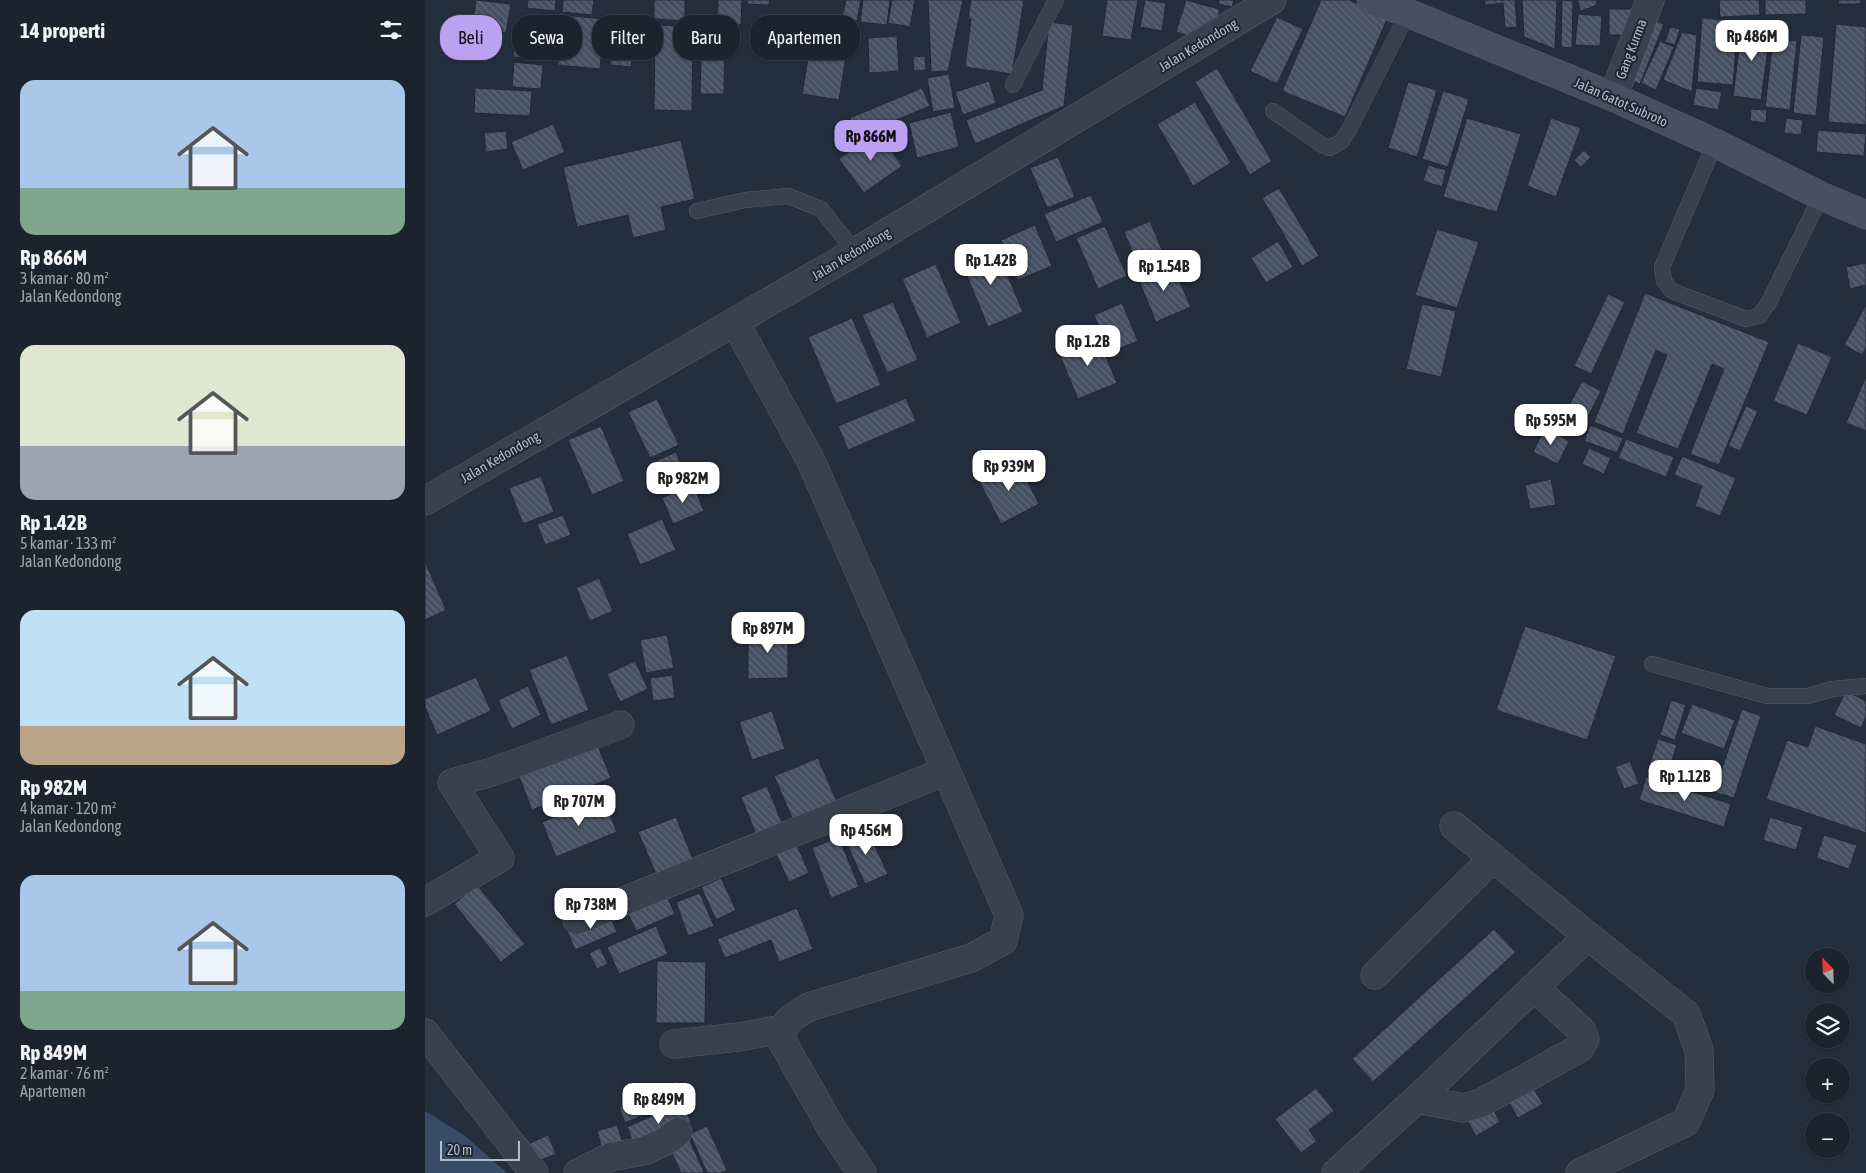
<!DOCTYPE html>
<html lang="id">
<meta charset="utf-8">
<style>
:root{--surface:#1b232e;--page:#282f3a;--text:#f1f3f6;--muted:#a0a4aa;--line:#39404a;--accent:#bca0f2}
body{margin:0;font-family:"Asap Condensed",sans-serif;background:var(--page);color:var(--text);height:100vh;display:flex;flex-direction:column;font-size:19px;white-space:nowrap}
*{box-sizing:border-box;margin:0}
p{font-size:16px;color:var(--muted)}
.icon{flex:none;width:28px;height:28px;fill:none;stroke:currentColor;stroke-width:2;stroke-linecap:round;stroke-linejoin:round}
.map{position:relative;flex:1;overflow:hidden}
.side{display:flex;flex-direction:column;background:var(--surface);width:425px}
.side>*{flex:none}
.guide{position:absolute;left:15px;top:15px;width:475px;height:45px;display:flex;gap:10px}
.needle{width:32px;rotate:337deg}
.controls{position:absolute;left:1380px;top:948px;display:grid;gap:10px}
.controls a{display:grid;place-items:center;width:45px;height:45px;border-radius:50%;background:var(--surface);box-shadow:0 1px 4px #0004,0 0 0 1px var(--line);font-size:25px}
.scale{position:absolute;left:15px;bottom:12px;width:80px;box-sizing:border-box;padding-left:5px;border:2px solid #b4bcc9;border-top:0;font-size:14px;line-height:18px;white-space:nowrap;color:#b4bcc9;-webkit-text-stroke:4px #1d2633;paint-order:stroke}
.price{position:absolute;translate:-50% -42px;padding:0 11px;border-radius:10px;background:#fff;color:#222;font-size:16px;line-height:32px;filter:drop-shadow(0 1px 2px #0008)}
.price::after{content:'';position:absolute;left:50%;top:30px;width:15px;height:11px;margin-left:-8px;background:inherit;clip-path:polygon(0 0,100% 0,50% 100%)}
.price.active{background:var(--accent);color:#111}
ul{padding:0;list-style:none}
li{display:grid;align-content:center;gap:10px;height:265px;padding:0 20px}
li span{display:grid;place-items:center;height:155px;border-radius:15px;color:#555}
li>.icon{margin-inline-start:auto}
span .icon{width:90px;height:90px;fill:#fffc;stroke-width:1}
li b{font-size:21px}
h2{display:flex;justify-content:space-between;align-items:center;height:60px;padding:0 20px;font-size:21px}
.tag{padding:0 18px;border-radius:20px;background:var(--surface);box-shadow:0 1px 4px #0004,0 0 0 1px var(--line);font-size:18px;line-height:45px}
.tag.active{background:var(--accent);color:#111}
main{display:flex;flex:1;min-height:0}
.map>svg:first-child{display:block}
.water{fill:#394c67}
.building{fill:url(#building-back-hatch);stroke:#1f2835}
.lines{fill:none;stroke-linecap:round;stroke-linejoin:round}
.lane-casing{stroke:#565f6c;stroke-width:16}
.street-casing{stroke:#565f6c;stroke-width:29}
.secondary-casing{stroke:#565f6c;stroke-width:29}
.lane{stroke:#38414e;stroke-width:15}
.street{stroke:#38414e;stroke-width:28}
.secondary{stroke:#465061;stroke-width:28}
.labels{text-anchor:middle;dominant-baseline:central;stroke-width:4;stroke-linejoin:round;paint-order:stroke}
.street-label{font-size:14px;fill:#b4bcc9;stroke:#1d2633}
</style>
<main>
<section class="side">
<h2>14 properti<svg class="icon" aria-label="filters" viewBox="0 0 24 24"><path d="M4 7h16M4 17h16"/><circle cx="9" cy="7" r="2"/><circle cx="15" cy="17" r="2"/></svg></h2>
<ul>
<li><span style="background:linear-gradient(#a9c7e8 70%,#7fa58c 0)"><svg class="icon" aria-label="home" viewBox="0 0 24 24"><path d="M3 11l9-7 9 7M6 9v11h12V9"/></svg></span><div><b>Rp 866M</b><p>3 kamar · 80 m²</p><p>Jalan Kedondong</p></div></li>
<li><span style="background:linear-gradient(#dfe7d0 65%,#9aa5b1 0)"><svg class="icon" aria-label="home" viewBox="0 0 24 24"><path d="M3 11l9-7 9 7M6 9v11h12V9"/></svg></span><div><b>Rp 1.42B</b><p>5 kamar · 133 m²</p><p>Jalan Kedondong</p></div></li>
<li><span style="background:linear-gradient(#bfe0f5 75%,#b9a48a 0)"><svg class="icon" aria-label="home" viewBox="0 0 24 24"><path d="M3 11l9-7 9 7M6 9v11h12V9"/></svg></span><div><b>Rp 982M</b><p>4 kamar · 120 m²</p><p>Jalan Kedondong</p></div></li>
<li><span style="background:linear-gradient(#a9c7e8 75%,#7fa58c 0)"><svg class="icon" aria-label="home" viewBox="0 0 24 24"><path d="M3 11l9-7 9 7M6 9v11h12V9"/></svg></span><div><b>Rp 849M</b><p>2 kamar · 76 m²</p><p>Apartemen</p></div></li>
</ul>
</section>
<div class="map">
<svg width="1441" height="1173" viewBox="0 0 1441 1173">
<defs>
<pattern id="building-back-hatch" width="6" height="6" patternUnits="userSpaceOnUse" patternTransform="scale(1.25)"><rect width="6" height="6" fill="#455162"/><path d="M-1 5l2 2M0 0l6 6M5-1l2 2" fill="none" stroke="#5d6877"/></pattern>
</defs>
<rect width="100%" height="100%" fill="#242f3e"/>
<path class="water" d="M0,1111L39,1135L82,1173H0Z"/>
<g class="building">
<path d="M51,0L86,4L81,33L47,27Z"/>
<path d="M103,0H131L130,11L102,8Z"/>
<path d="M138,0H169L167,15L137,12Z"/>
<path d="M229,0H260V21L229,19Z"/>
<path d="M293,0H317L316,25L292,24Z"/>
<path d="M323,0H345L344,5L322,4Z"/>
<path d="M421,0H436L432,21L417,18Z"/>
<path d="M438,0H465L462,25L435,22Z"/>
<path d="M467,0H490L485,27L463,23Z"/>
<path d="M503,0H538L523,71L506,72Z"/>
<path d="M546,0H599L587,74L540,67L546,19H543Z"/>
<path d="M682,0H713L706,40L677,36Z"/>
<path d="M720,0L741,3L737,31L715,27Z"/>
<path d="M761,0L794,9V18L764,36L751,32Z"/>
<path d="M794,0H809L807,7L793,4Z"/>
<path d="M896,0H924L963,17L920,117L857,91Z"/>
<path d="M1060,0H1090L1092,27L1080,28L1078,3L1060,5Z"/>
<path d="M1097,0H1132L1130,49L1099,37Z"/>
<path d="M1137,0L1148,1L1147,48L1136,47Z"/>
<path d="M1152,0H1171L1172,5L1156,11Z"/>
<path d="M1294,0H1334L1335,15L1295,17Z"/>
<path d="M1340,0H1381V14L1340,15Z"/>
<path d="M1414,0H1436L1435,4H1413Z"/>
<path d="M1184,9H1218L1206,35H1184Z"/>
<path d="M1153,14L1177,16L1175,46L1150,45Z"/>
<path d="M137,15L180,19L175,69L132,65Z"/>
<path d="M852,17L878,29L852,84L825,71Z"/>
<path d="M1221,17L1239,24L1215,84L1197,77Z"/>
<path d="M1277,18L1313,21L1308,85L1272,82Z"/>
<path d="M624,22L648,25L639,106L550,144L541,120L617,90Z"/>
<path d="M1411,24L1441,27V125L1403,122Z"/>
<path d="M230,25L268,26L267,111L229,110Z"/>
<path d="M1317,25L1346,28L1336,100L1308,96Z"/>
<path d="M1245,27L1255,29L1250,45L1240,42Z"/>
<path d="M277,28H300L299,94H275Z"/>
<path d="M1257,32L1272,35L1267,92L1238,80Z"/>
<path d="M90,33L122,35L120,60L88,57Z"/>
<path d="M1376,35L1399,37L1391,116L1368,113Z"/>
<path d="M472,36L474,71L444,73L443,38Z"/>
<path d="M1348,39L1372,41L1365,110L1340,107Z"/>
<path d="M1235,41L1249,47L1231,90L1216,83Z"/>
<path d="M186,52L208,53L206,67L185,65Z"/>
<path d="M384,52L421,57L414,100L377,94Z"/>
<path d="M500,56L501,70L489,71L488,57Z"/>
<path d="M89,62L118,65L116,89L87,87Z"/>
<path d="M792,68L847,161L825,175L770,82Z"/>
<path d="M524,74L530,108L508,112L502,78Z"/>
<path d="M564,81L571,103L538,115L530,92Z"/>
<path d="M983,82L1012,90L992,157L963,148Z"/>
<path d="M50,88L107,91L105,116L49,113Z"/>
<path d="M497,88L505,106L433,136L425,118Z"/>
<path d="M1271,88L1297,92L1293,110L1268,105Z"/>
<path d="M1018,91L1044,99L1023,167L997,159Z"/>
<path d="M770,102L806,163L768,186L732,124Z"/>
<path d="M1326,109L1342,110L1341,123L1325,121Z"/>
<path d="M526,112L534,147L492,158L484,123Z"/>
<path d="M1042,118L1096,134L1072,212L1018,197Z"/>
<path d="M1126,118L1156,128L1131,197L1102,186Z"/>
<path d="M1361,118L1378,120L1376,135L1359,133Z"/>
<path d="M128,124L140,152L98,170L86,142Z"/>
<path d="M1393,130L1441,134L1439,156L1391,152Z"/>
<path d="M81,131L83,149L61,152L59,133Z"/>
<path d="M453,131L477,166L439,193L414,159Z"/>
<path d="M256,140L270,199L236,207L241,230L208,238L203,215L152,227L138,167Z"/>
<path d="M1159,150L1166,157L1156,167L1149,160Z"/>
<path d="M633,157L650,197L622,208L605,168Z"/>
<path d="M1003,165L1021,170L1017,187L998,181Z"/>
<path d="M854,188L894,256L877,266L837,198Z"/>
<path d="M666,195L678,222L631,242L619,214Z"/>
<path d="M725,221L740,257L714,268L699,232Z"/>
<path d="M610,225L627,266L593,280L576,240Z"/>
<path d="M680,226L702,276L673,289L651,238Z"/>
<path d="M1012,229L1054,242L1032,308L990,295Z"/>
<path d="M853,241L868,267L841,283L826,258Z"/>
<path d="M570,245L598,312L563,327L535,259Z"/>
<path d="M746,262L766,307L731,322L712,276Z"/>
<path d="M1441,263V285L1425,289L1421,267Z"/>
<path d="M511,264L536,323L502,338L477,279Z"/>
<path d="M1220,293L1344,342L1294,465L1265,454L1299,369L1287,364L1253,449L1211,433L1242,355L1231,350L1198,434L1169,422Z"/>
<path d="M1183,294L1200,302L1166,374L1149,366Z"/>
<path d="M468,302L493,360L462,373L437,315Z"/>
<path d="M697,303L713,341L685,352L669,315Z"/>
<path d="M997,304L1031,311L1016,377L981,369Z"/>
<path d="M1441,305V348L1437,355L1419,345Z"/>
<path d="M427,318L456,385L411,404L383,337Z"/>
<path d="M672,335L692,383L653,399L633,351Z"/>
<path d="M1373,343L1407,357L1382,415L1348,401Z"/>
<path d="M1441,376V431L1421,423Z"/>
<path d="M1157,381L1176,391L1161,421L1141,411Z"/>
<path d="M481,398L491,421L423,450L413,426Z"/>
<path d="M232,399L254,445L225,458L203,412Z"/>
<path d="M1321,406L1333,411L1315,451L1303,446Z"/>
<path d="M1165,425L1198,438L1192,453L1159,441Z"/>
<path d="M176,426L199,481L167,495L143,440Z"/>
<path d="M1120,428L1144,441L1133,464L1108,452Z"/>
<path d="M1201,439L1249,457L1241,477L1193,458Z"/>
<path d="M1164,448L1186,458L1179,474L1157,464Z"/>
<path d="M251,452L264,483L245,492L231,461Z"/>
<path d="M1257,456L1311,478L1295,516L1270,506L1277,486L1249,475Z"/>
<path d="M591,459L614,504L576,524L553,479Z"/>
<path d="M116,476L129,512L98,524L84,488Z"/>
<path d="M1126,479L1131,505L1105,509L1100,485Z"/>
<path d="M268,484L279,511L248,524L237,498Z"/>
<path d="M138,515L146,535L120,545L112,524Z"/>
<path d="M237,519L251,550L215,565L202,534Z"/>
<path d="M0,561L21,610L0,620Z"/>
<path d="M174,578L188,611L165,621L151,588Z"/>
<path d="M1100,626L1191,656L1162,740L1071,710Z"/>
<path d="M323,630H363V678L323,679Z"/>
<path d="M242,635L249,668L221,673L215,640Z"/>
<path d="M142,655L164,710L126,725L104,670Z"/>
<path d="M210,661L223,689L195,702L182,674Z"/>
<path d="M247,675L250,698L228,701L225,678Z"/>
<path d="M51,677L66,711L12,735L0,707V699Z"/>
<path d="M103,686L116,715L87,729L73,700Z"/>
<path d="M1421,691L1441,701V717L1436,728L1409,715Z"/>
<path d="M1246,700L1261,705L1250,740L1235,735Z"/>
<path d="M1267,704L1310,720L1299,749L1256,733Z"/>
<path d="M1317,709L1336,716L1309,798L1289,792Z"/>
<path d="M347,711L360,749L327,760L314,722Z"/>
<path d="M1390,726L1441,744V833L1341,799L1362,740L1383,747Z"/>
<path d="M170,739L186,778L107,810L92,771Z"/>
<path d="M1233,739L1252,745L1241,778L1222,772Z"/>
<path d="M393,758L415,809L371,827L349,776Z"/>
<path d="M1205,761L1214,784L1199,789L1190,767Z"/>
<path d="M1221,777L1306,804L1299,827L1214,800Z"/>
<path d="M342,786L359,828L333,839L316,797Z"/>
<path d="M178,797L192,832L131,857L117,822Z"/>
<path d="M251,817L268,859L231,874L213,832Z"/>
<path d="M1345,817L1378,827L1371,850L1338,840Z"/>
<path d="M441,827L463,874L440,884L419,838Z"/>
<path d="M1399,835L1432,845L1424,869L1391,858Z"/>
<path d="M414,837L434,887L406,898L387,848Z"/>
<path d="M372,845L384,873L364,882L351,854Z"/>
<path d="M296,878L311,910L291,920L276,887Z"/>
<path d="M52,885L100,944L76,962L29,904Z"/>
<path d="M239,890L250,914L211,931L200,907Z"/>
<path d="M275,893L289,926L263,936L251,902Z"/>
<path d="M372,908L388,949L354,962L346,940L300,958L292,939Z"/>
<path d="M182,910L192,932L150,950L141,928Z"/>
<path d="M231,926L243,954L194,974L182,947Z"/>
<path d="M1069,929L1091,952L948,1082L927,1059Z"/>
<path d="M175,948L183,964L172,969L164,953Z"/>
<path d="M232,961L281,962L280,1023H231Z"/>
<path d="M253,1081L260,1097L200,1123L194,1107Z"/>
<path d="M1104,1081L1118,1104L1093,1118L1079,1095Z"/>
<path d="M891,1088L909,1111L884,1130L892,1141L876,1153L850,1119Z"/>
<path d="M1064,1101L1075,1122L1051,1136L1039,1115Z"/>
<path d="M257,1103L266,1122L210,1147L202,1127Z"/>
<path d="M192,1125L199,1146L178,1152L172,1131Z"/>
<path d="M282,1126L302,1170L296,1173H282L265,1134Z"/>
<path d="M123,1135L131,1154L111,1162L103,1144Z"/>
<path d="M263,1137L279,1172L278,1173H256L244,1146Z"/>
</g>
<g class="lines">
<g class="lane-casing">
<g id="lane">
<path d="M588,85L631,0"/>
<path d="M848,111L897,145L905,148L917,141L924,130L983,13"/>
<path d="M1290,143L1237,267L1239,281L1247,291L1321,319L1334,316L1344,302L1396,196"/>
<path d="M272,211L320,200L363,196L396,209L430,252"/>
<path d="M1227,664L1342,696H1383L1407,689L1441,686"/>
</g>
</g>
<g class="street-casing">
<g id="street">
<path d="M1188,97L1225,0"/>
<path d="M310,322L386,461L584,915L578,941L546,958L384,1007C367,1017 358,1020 357,1041L407,1129L437,1173"/>
<path d="M0,501L430,252L847,0"/>
<path d="M1029,826L1163,936L1261,1014L1274,1050L1275,1090L1261,1122L1155,1173"/>
<path d="M0,902L75,858L27,783L67,772L195,725"/>
<path d="M152,920L521,771"/>
<path d="M950,975L1068,858"/>
<path d="M0,1033L109,1173"/>
<path d="M249,1044L314,1037L358,1029"/>
<path d="M992,1099L1038,1108L1056,1103L1155,1048L1160,1039L1157,1031L1109,987"/>
<path d="M153,1173L185,1157L219,1151L241,1141L253,1132"/>
<path d="M911,1173L992,1099L1163,936"/>
</g>
</g>
<g class="secondary-casing">
<path id="secondary" d="M946,0L983,13L1188,97L1290,143L1396,196L1441,215"/>
</g>
<use href="#lane" class="lane"/>
<use href="#street" class="street"/>
<use href="#secondary" class="secondary"/>
</g>
<g class="labels">
<g class="street-label">
<text transform="translate(773 45) rotate(-31)">Jalan Kedondong</text>
<text transform="translate(1206 49) rotate(-69)">Gang Kurma</text>
<text transform="translate(1196 102) rotate(24)">Jalan Gatot Subroto</text>
<text transform="translate(426 254) rotate(-31)">Jalan Kedondong</text>
<text transform="translate(75 457) rotate(-30)">Jalan Kedondong</text>
</g>
</g>
</svg>
<div class="controls">
<a><svg class="needle" viewBox="-14 -14 28 28"><path d="M0-13l5 13h-10z" fill="#e53935"/><path d="M0 13l5-13h-10z" fill="#a0a4aa"/></svg></a>
<a><svg class="icon" aria-label="layers" viewBox="0 0 24 24"><path d="M12 4l9 5-9 5-9-5zM3 14l9 5 9-5"/></svg></a>
<a>+</a>
<a>−</a>
</div>
<div class="scale">20 m</div>
<b class="price" style="left:1327px;top:62px">Rp 486M</b>
<b class="price active" style="left:446px;top:162px">Rp 866M</b>
<b class="price" style="left:566px;top:286px">Rp 1.42B</b>
<b class="price" style="left:739px;top:292px">Rp 1.54B</b>
<b class="price" style="left:663px;top:367px">Rp 1.2B</b>
<b class="price" style="left:1126px;top:446px">Rp 595M</b>
<b class="price" style="left:584px;top:492px">Rp 939M</b>
<b class="price" style="left:258px;top:504px">Rp 982M</b>
<b class="price" style="left:343px;top:654px">Rp 897M</b>
<b class="price" style="left:1260px;top:802px">Rp 1.12B</b>
<b class="price" style="left:154px;top:827px">Rp 707M</b>
<b class="price" style="left:441px;top:856px">Rp 456M</b>
<b class="price" style="left:166px;top:930px">Rp 738M</b>
<b class="price" style="left:234px;top:1125px">Rp 849M</b>
<div class="guide">
<a class="tag active">Beli</a>
<a class="tag">Sewa</a>
<a class="tag">Filter</a>
<a class="tag">Baru</a>
<a class="tag">Apartemen</a>
</div>
</div>
</main>
